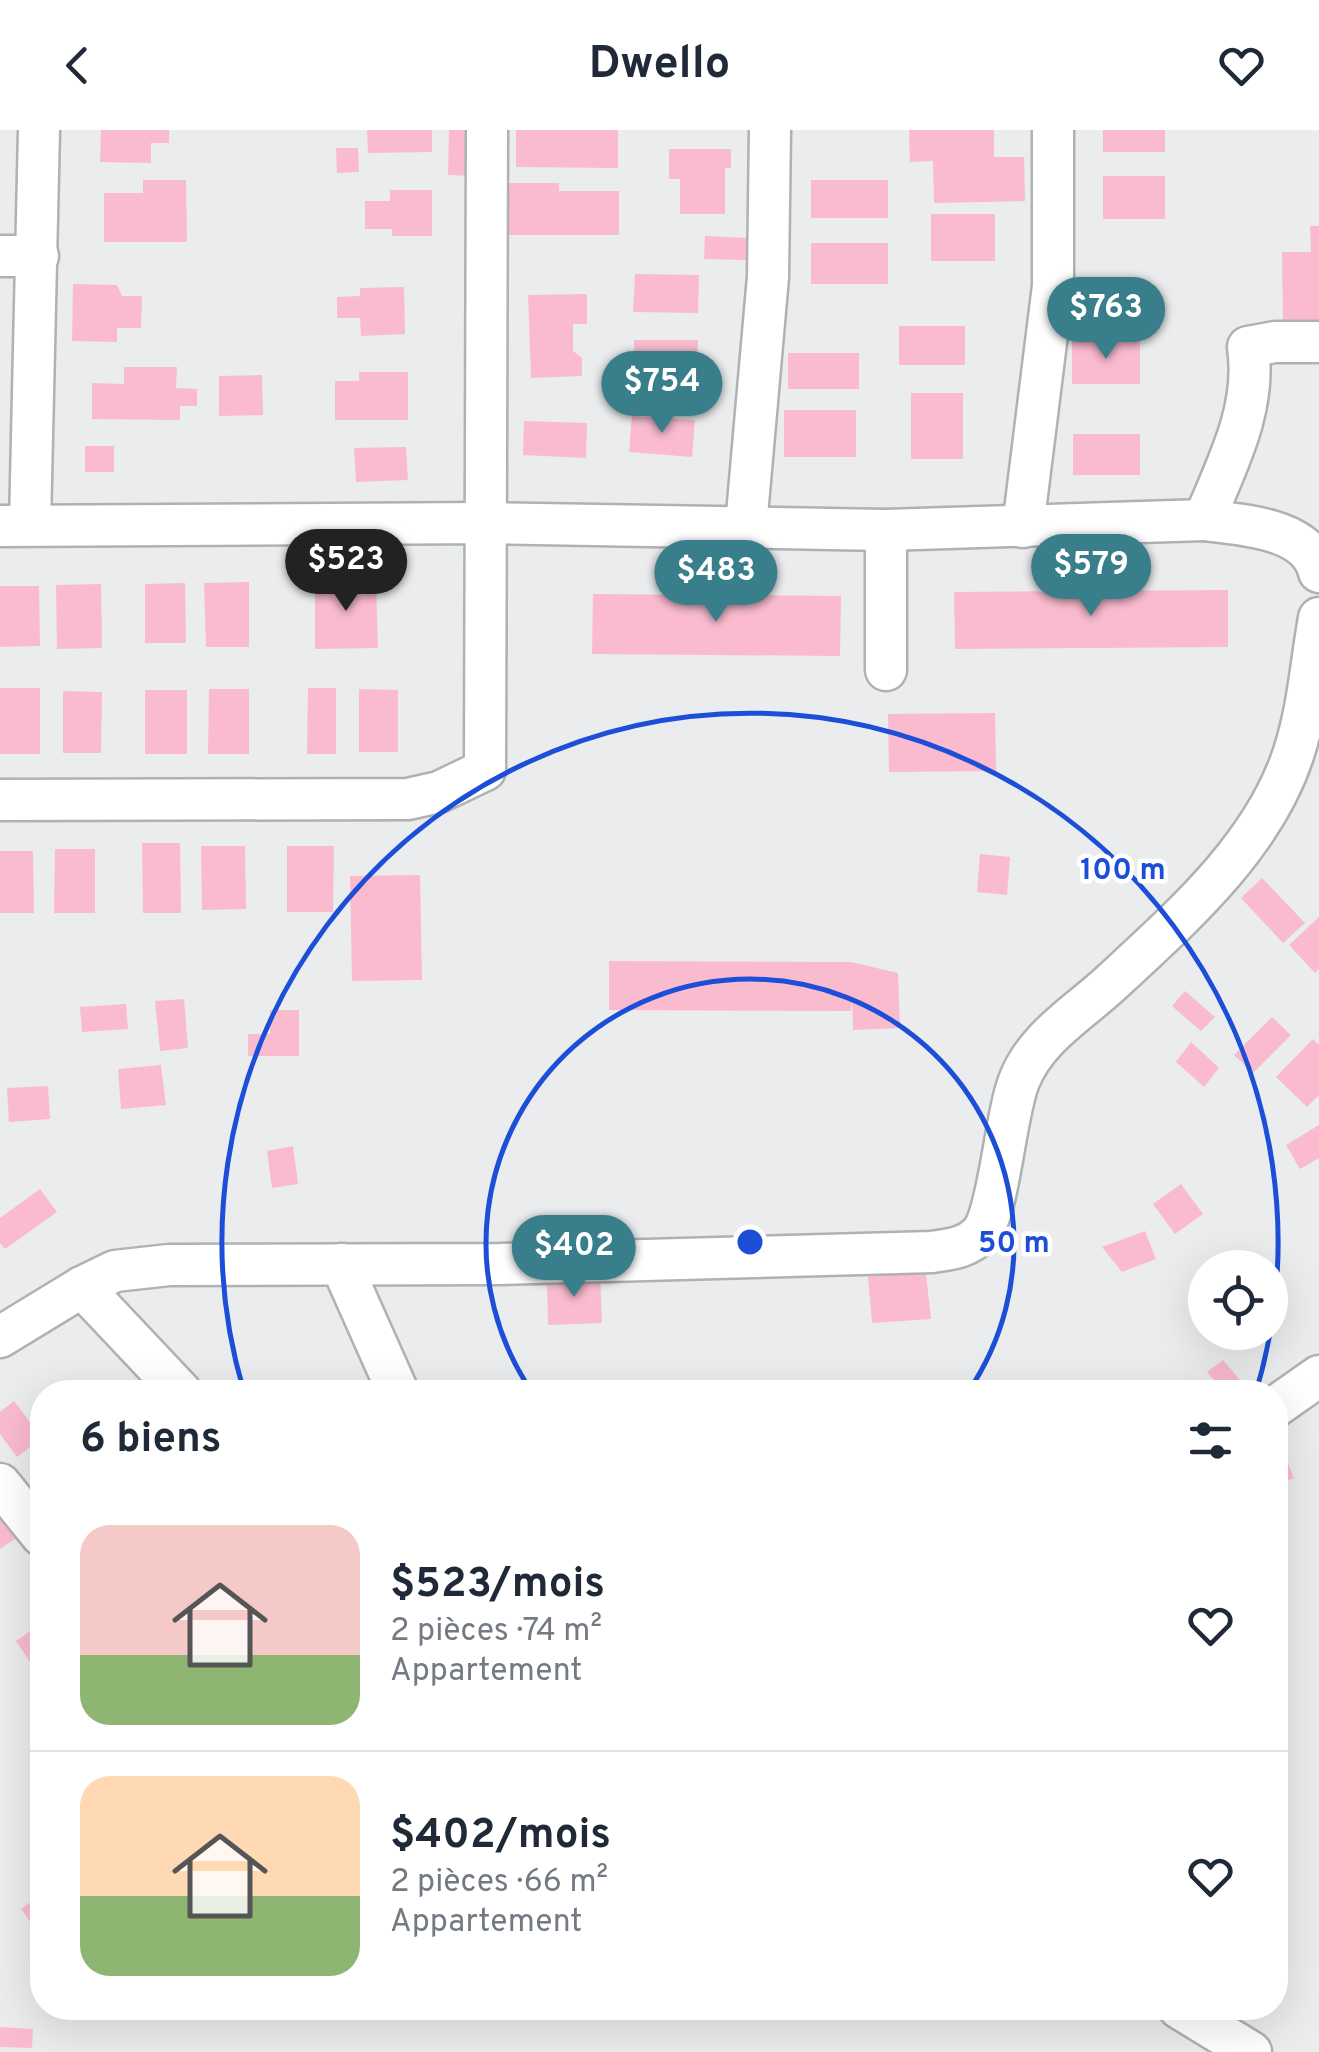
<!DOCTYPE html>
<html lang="fr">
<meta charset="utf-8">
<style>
:root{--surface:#fff;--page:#f6f6f7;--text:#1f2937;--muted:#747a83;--line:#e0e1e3;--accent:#397e8b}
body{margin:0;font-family:Overpass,sans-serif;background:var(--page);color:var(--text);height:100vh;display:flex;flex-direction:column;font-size:38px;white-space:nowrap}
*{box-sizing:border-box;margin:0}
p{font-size:32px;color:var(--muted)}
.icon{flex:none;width:55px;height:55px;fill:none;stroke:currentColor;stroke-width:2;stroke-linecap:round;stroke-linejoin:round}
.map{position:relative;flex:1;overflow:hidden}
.panel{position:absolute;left:30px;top:1250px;width:1258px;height:640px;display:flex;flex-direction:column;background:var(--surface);border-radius:40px;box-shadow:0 10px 40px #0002}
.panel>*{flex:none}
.buttons{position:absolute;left:1188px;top:1120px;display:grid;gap:20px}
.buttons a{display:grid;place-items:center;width:100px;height:100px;border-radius:50%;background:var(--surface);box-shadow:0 10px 40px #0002;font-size:50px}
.price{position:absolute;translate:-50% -85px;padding:0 22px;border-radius:35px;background:var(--accent);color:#fff;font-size:32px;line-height:65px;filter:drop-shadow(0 2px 5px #0008)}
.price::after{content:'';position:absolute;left:50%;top:60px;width:30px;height:22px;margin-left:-15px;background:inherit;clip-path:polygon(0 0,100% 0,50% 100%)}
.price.selected{background:#222;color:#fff}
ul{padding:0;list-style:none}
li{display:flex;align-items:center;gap:30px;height:250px;padding:0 50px}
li+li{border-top:2px solid var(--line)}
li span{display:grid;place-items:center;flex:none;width:280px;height:200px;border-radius:30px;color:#555}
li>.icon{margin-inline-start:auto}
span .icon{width:120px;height:120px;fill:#fffc;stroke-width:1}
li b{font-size:42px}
h2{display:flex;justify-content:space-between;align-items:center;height:120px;padding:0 50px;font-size:42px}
header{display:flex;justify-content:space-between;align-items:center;height:130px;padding:0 50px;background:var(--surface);font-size:45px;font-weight:700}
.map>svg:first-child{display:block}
.building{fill:#fabbcf}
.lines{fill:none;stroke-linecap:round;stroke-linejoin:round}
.minor-casing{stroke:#afb1b3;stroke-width:45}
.minor{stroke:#fff;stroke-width:40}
.ring{fill:none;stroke:#1d4ed8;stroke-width:5}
.centre{fill:#1d4ed8;stroke:#fff;stroke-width:5}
.ring-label{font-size:30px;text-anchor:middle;font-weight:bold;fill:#1d4ed8;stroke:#fff;stroke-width:9;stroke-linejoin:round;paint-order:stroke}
</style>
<header><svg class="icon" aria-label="back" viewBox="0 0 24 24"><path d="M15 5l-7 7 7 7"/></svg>Dwello<svg class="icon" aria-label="heart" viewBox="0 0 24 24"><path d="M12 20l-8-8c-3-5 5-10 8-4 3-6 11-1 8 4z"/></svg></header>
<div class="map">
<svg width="1319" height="1922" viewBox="0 0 1319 1922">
<rect width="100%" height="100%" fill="#eaecee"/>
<g class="building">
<path d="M101,0H169V13H151V33L100,32Z"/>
<path d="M367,0H432V22L368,23Z"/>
<path d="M449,0H471V46L448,45Z"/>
<path d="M516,0H618V38L516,37Z"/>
<path d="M909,0H994V27H1024L1025,71L934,73L933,31L910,32Z"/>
<rect x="1103" y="0" width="62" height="22"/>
<path d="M336,18H358L359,42L337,43Z"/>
<path d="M669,19H731V38H725V84H680V49H669Z"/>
<rect x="1103" y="46" width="62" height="43"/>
<path d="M143,50H186L187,112H104V63H143Z"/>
<rect x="811" y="50" width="77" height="38"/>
<path d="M509,53H559V61H619V105H509Z"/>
<path d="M390,60H432V106H392V99H365V71H390Z"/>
<rect x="931" y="84" width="64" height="47"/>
<path d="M1310,96H1319V193L1283,194L1282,122H1311Z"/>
<path d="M705,106L747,108L746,130L704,129Z"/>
<rect x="811" y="113" width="77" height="41"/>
<path d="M635,144L699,145L698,183L633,182Z"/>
<rect x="1076" y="148" width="64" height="40"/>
<path d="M73,154L117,155L122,166H142L141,198H117V212L72,211Z"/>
<path d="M404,157L405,204L361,206L360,188H337V167L360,166V158Z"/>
<path d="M587,164V194H573V221L582,228V246L531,248L528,165Z"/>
<rect x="899" y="196" width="66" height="39"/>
<path d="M634,210H698L697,247L634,246Z"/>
<rect x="1072" y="210" width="68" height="44"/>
<rect x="788" y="223" width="71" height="36"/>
<path d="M124,237H177L176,258L197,259V276H180V290L92,289V253L124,254Z"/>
<path d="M359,242H408V290H335V251H359Z"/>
<path d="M262,245L263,285L219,286V246Z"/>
<rect x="911" y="263" width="52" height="66"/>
<rect x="784" y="280" width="72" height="47"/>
<path d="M632,286L695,290L692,327L629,322Z"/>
<path d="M524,291L587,293L586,328L523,325Z"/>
<rect x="1073" y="304" width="67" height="41"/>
<rect x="85" y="316" width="29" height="26"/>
<path d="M406,317L408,350L356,352L354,318Z"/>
<path d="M315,450H376L378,518L315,519Z"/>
<path d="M249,452V517H206L204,453Z"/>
<path d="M185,453L186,513H145V454Z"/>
<path d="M101,454L102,518L57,519L56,455Z"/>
<path d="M0,456H39L40,516L0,517Z"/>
<path d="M1228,460V517L955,519L954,462Z"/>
<path d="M593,464L841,466L840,526L592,524Z"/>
<rect x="0" y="558" width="40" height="66"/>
<path d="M308,558H336V624H307Z"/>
<path d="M209,559H249V624H208Z"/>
<path d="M359,559L398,560V622H359Z"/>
<rect x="145" y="560" width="42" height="64"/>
<path d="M63,561L102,562L101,623H63Z"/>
<path d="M995,583L996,641L889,642L888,584Z"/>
<path d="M142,713H180L181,783H143Z"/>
<path d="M201,716H245L246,779L202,780Z"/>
<path d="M287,716H334L333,782H287Z"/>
<path d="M55,719H95V783H54Z"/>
<path d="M0,721H33L34,783H0Z"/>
<path d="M980,724L1010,727L1007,765L977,762Z"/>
<path d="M420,745L422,850L352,851L350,746Z"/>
<path d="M1262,748L1305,793L1283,813L1241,768Z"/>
<path d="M1319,787V839L1315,843L1289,815Z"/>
<path d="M609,831L851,832L898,843L900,898L853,900L852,865L851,881L609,880Z"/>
<path d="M1185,861L1215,887L1201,901L1172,876Z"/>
<path d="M184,869L188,918L160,921L155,871Z"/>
<path d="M126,874L128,899L82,902L80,877Z"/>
<path d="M270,880H299V926H248V904H270Z"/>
<path d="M1272,887L1291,905L1253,943L1234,925Z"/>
<path d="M1313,909L1319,915V965L1307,977L1276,947Z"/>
<path d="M1191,912L1219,938L1204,957L1176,932Z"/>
<path d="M161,935L166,975L121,979L118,939Z"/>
<path d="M48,956L50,989L9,992L7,958Z"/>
<path d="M1319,995V1028L1300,1039L1286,1015Z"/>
<path d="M293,1016L298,1054L272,1058L267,1021Z"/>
<path d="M1181,1054L1203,1084L1175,1104L1153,1074Z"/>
<path d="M40,1059L57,1082L5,1119L0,1113V1088Z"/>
<path d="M1145,1101L1156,1129L1122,1142L1102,1117Z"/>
<path d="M925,1135L931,1189L872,1193L868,1146Z"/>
<path d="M600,1145L602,1193L548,1195L547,1147Z"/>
<path d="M1223,1230L1250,1262H1224L1207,1242Z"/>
<path d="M14,1271L42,1308L17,1327L0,1304V1282Z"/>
<path d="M1275,1303L1294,1348L1275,1356Z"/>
<path d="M14,1380L28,1400L0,1419V1390Z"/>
<path d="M42,1493V1550L16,1511Z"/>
<path d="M36,1768L42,1777V1785L31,1793L21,1779Z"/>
<path d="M711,1878H743L737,1890Z"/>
<path d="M0,1897L33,1899L32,1918L0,1917Z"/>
</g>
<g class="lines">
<g class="minor-casing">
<g id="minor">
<path d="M0,126H38"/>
<path d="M1204,390C1240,395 1309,397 1319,442"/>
<path d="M30,395L39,0"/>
<path d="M0,396L484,393L886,400L1204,390C1227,334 1257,279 1248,217L1275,212H1319"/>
<path d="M746,396L768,147L770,0"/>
<path d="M1023,397L1053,156V0"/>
<path d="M886,400V540"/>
<path d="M0,670L408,669L439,662L485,640L487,0"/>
<path d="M341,1134L398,1262"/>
<path d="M82,1157L181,1262"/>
<path d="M0,1207L82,1157L115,1141L169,1135L499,1134L932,1122C950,1119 967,1118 980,1104C999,1084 1005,986 1019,951C1036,907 1079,883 1112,852C1181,788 1264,716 1294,622C1308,579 1311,533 1319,488"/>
<path d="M1275,1277L1319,1246"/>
<path d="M0,1354L42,1406"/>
<path d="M1179,1878L1251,1922"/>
</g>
</g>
<use href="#minor" class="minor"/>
</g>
<g class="ring">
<path d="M532 1262A264 264 0 1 1 968 1262"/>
<path d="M244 1262A528 528 0 1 1 1256 1262"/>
</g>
<circle cx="750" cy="1112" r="15" class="centre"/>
<g class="ring-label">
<text x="1123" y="749">100 m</text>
<text x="1014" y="1122">50 m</text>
</g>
</svg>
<div class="buttons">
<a><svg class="icon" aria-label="locate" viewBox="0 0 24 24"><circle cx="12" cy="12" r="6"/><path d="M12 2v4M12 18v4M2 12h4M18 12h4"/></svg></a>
</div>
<b class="price" style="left:1106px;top:232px">$763</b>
<b class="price" style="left:662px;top:306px">$754</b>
<b class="price selected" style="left:346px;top:484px">$523</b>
<b class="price" style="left:1091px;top:489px">$579</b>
<b class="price" style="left:716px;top:495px">$483</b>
<b class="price" style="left:574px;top:1170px">$402</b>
<section class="panel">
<h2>6 biens<svg class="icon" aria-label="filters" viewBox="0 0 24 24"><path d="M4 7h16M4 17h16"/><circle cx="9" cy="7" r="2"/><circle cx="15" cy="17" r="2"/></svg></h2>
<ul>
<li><span style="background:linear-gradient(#f6c9c9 65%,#8fb573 0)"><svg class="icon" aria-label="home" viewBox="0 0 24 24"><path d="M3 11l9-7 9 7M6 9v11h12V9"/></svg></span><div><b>$523/mois</b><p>2 pièces · 74 m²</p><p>Appartement</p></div><svg class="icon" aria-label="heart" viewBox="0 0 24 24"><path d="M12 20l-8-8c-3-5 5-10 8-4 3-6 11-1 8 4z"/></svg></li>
<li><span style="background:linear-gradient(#ffd9b3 60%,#8fb573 0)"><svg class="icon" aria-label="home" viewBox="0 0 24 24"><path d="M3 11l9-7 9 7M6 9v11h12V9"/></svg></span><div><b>$402/mois</b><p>2 pièces · 66 m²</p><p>Appartement</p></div><svg class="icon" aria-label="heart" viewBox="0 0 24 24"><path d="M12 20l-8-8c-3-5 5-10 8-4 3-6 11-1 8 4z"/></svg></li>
</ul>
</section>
</div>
